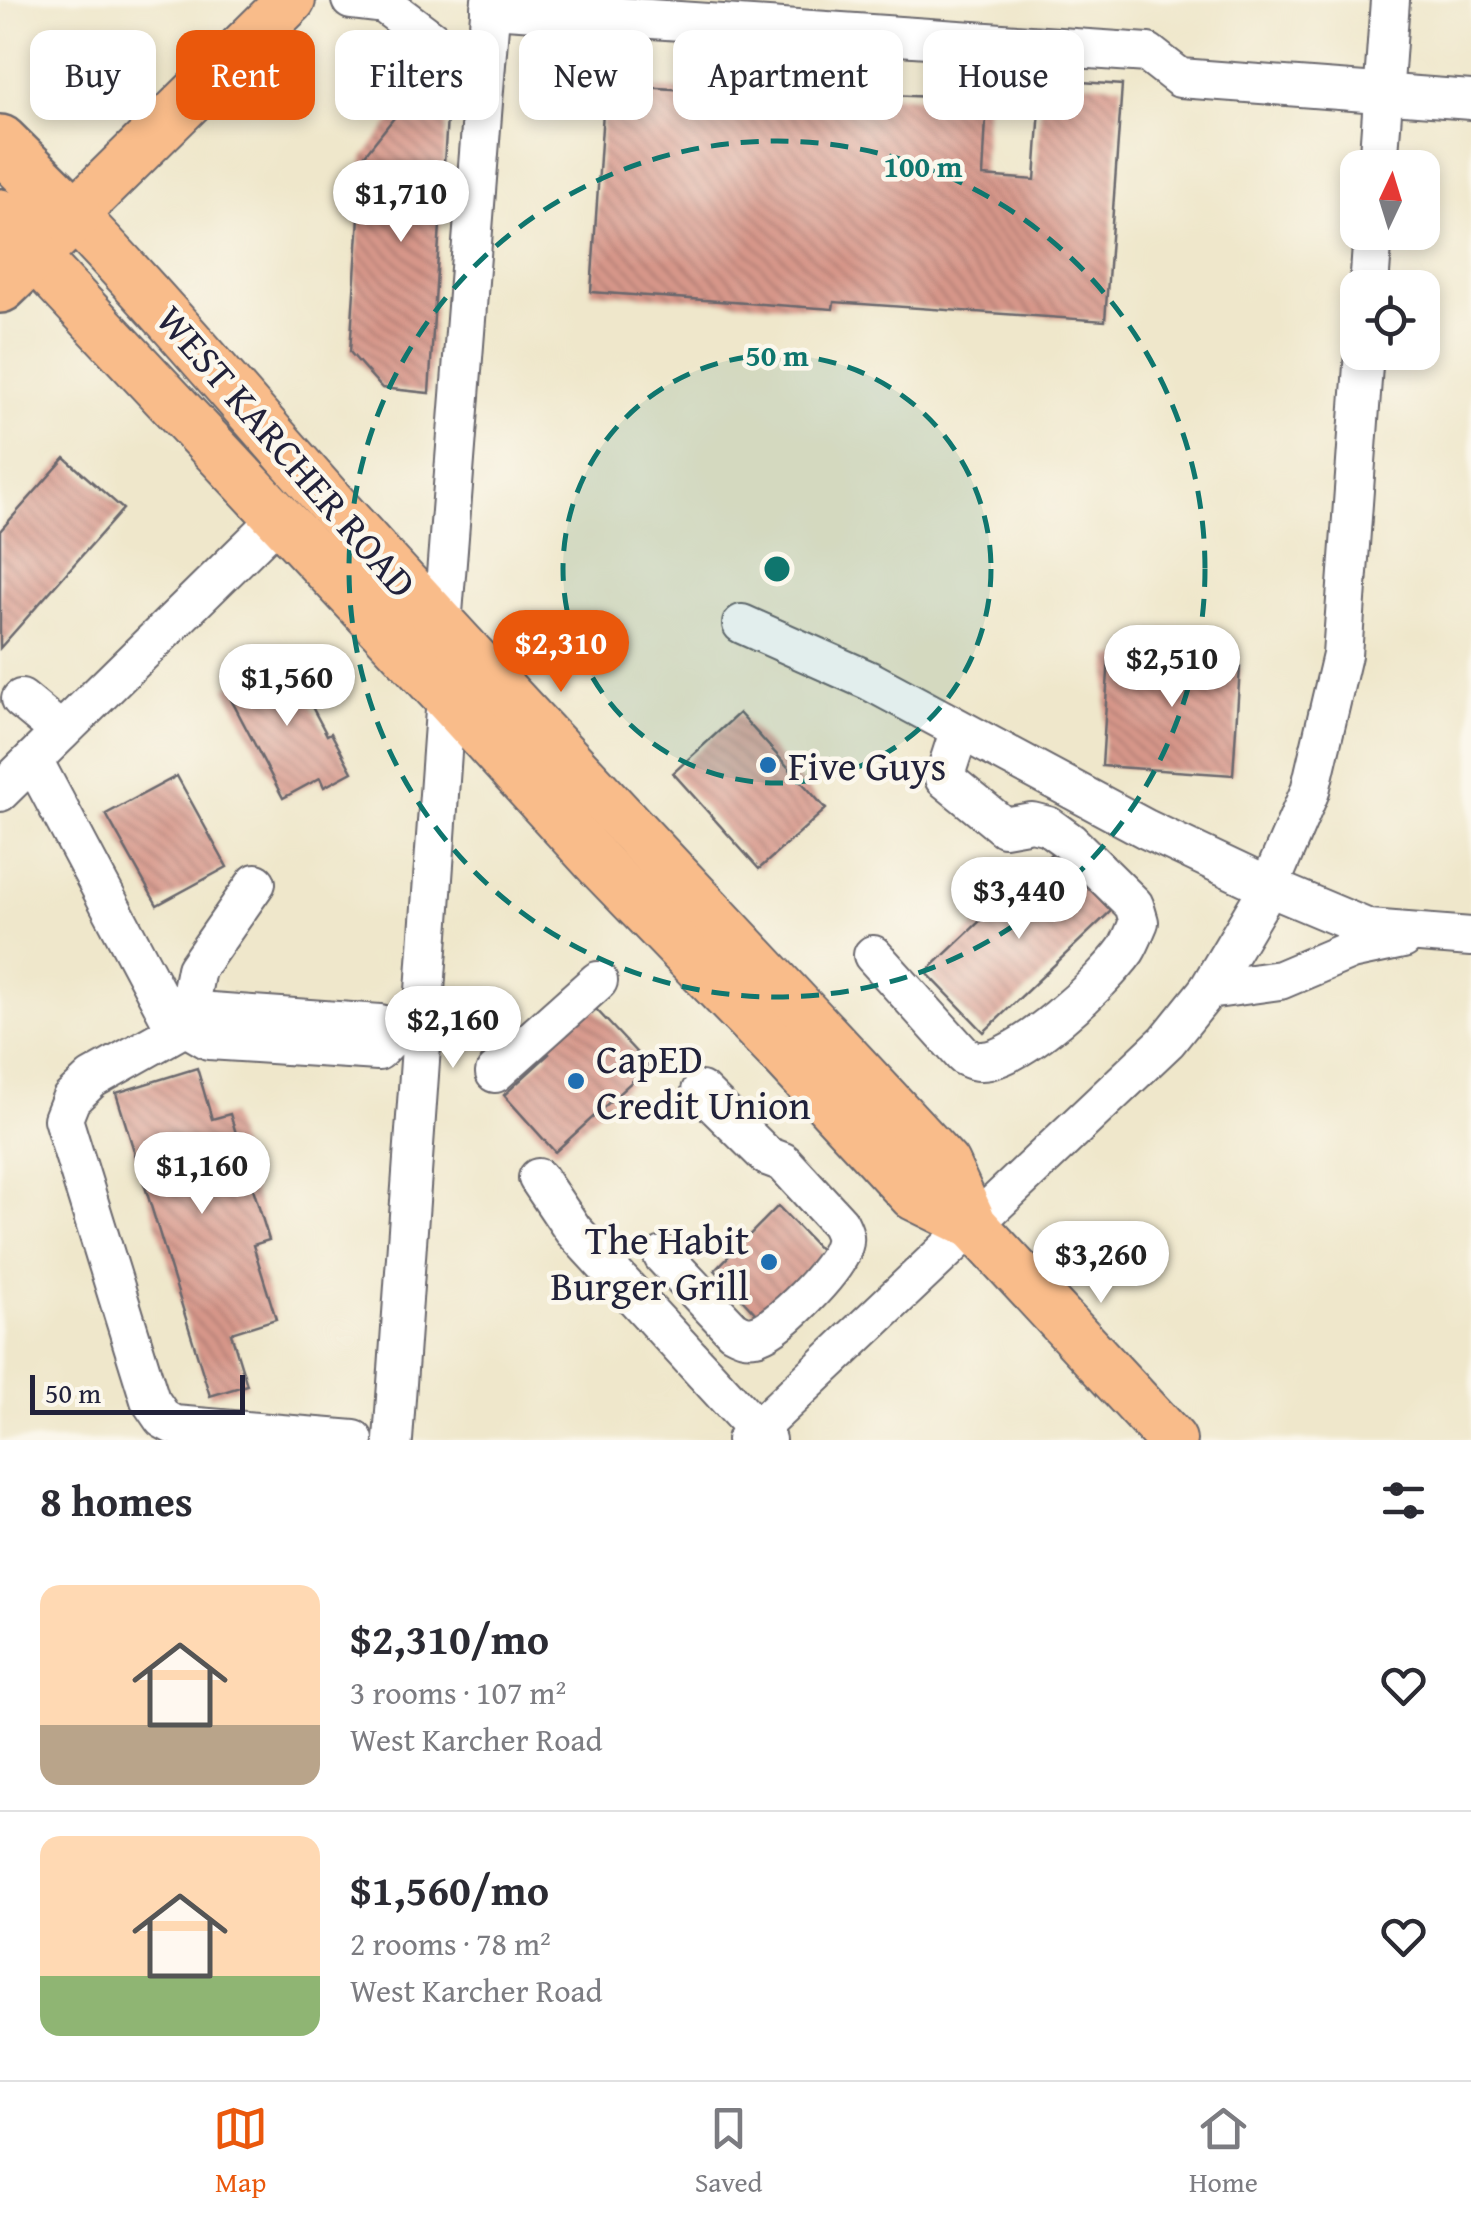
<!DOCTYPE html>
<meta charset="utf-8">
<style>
:root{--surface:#fff;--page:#f2f2f3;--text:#2b2b33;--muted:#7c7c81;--line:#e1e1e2;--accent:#ea580c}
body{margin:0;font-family:"Gentium Book Plus",serif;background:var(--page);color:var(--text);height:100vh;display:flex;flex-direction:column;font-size:38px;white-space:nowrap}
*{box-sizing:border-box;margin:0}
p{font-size:32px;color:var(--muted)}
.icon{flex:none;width:55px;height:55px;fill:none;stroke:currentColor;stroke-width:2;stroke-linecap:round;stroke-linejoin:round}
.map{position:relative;height:1440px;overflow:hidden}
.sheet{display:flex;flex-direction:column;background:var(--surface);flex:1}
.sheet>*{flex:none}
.guide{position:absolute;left:30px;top:30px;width:1412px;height:90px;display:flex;gap:20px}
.needle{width:65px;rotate:4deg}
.tools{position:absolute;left:1340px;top:150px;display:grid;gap:20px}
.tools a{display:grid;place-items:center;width:100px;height:100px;border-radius:20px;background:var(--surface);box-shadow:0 5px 15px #0003;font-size:50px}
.scale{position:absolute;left:30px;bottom:25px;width:215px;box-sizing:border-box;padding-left:10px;border:5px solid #22223b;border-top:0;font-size:28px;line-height:35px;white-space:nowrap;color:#22223b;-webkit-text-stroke:8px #fbf7ec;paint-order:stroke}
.price{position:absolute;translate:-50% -85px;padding:0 22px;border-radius:35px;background:#fff;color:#222;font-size:32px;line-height:65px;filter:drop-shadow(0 2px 5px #0008)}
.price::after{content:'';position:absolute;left:50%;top:60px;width:30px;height:22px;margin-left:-15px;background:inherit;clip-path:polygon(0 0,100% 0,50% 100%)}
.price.on{background:var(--accent);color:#fff}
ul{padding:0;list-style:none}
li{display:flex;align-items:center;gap:30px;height:250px;padding:0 40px}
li+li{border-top:2px solid var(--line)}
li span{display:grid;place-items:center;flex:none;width:280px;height:200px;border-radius:20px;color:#555}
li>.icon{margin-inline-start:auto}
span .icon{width:120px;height:120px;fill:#fffc;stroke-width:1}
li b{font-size:42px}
h2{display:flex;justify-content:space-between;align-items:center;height:120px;padding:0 40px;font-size:42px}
.tag{padding:0 35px;border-radius:20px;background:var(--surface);box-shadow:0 5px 15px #0003;font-size:35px;line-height:90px}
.tag.on{background:var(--accent);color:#fff}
.dock{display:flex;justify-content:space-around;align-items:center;height:140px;border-top:2px solid var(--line);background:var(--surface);font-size:28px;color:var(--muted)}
.dock a{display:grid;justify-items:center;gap:5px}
.dock .on{color:var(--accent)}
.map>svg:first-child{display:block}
.building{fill:url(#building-back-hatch)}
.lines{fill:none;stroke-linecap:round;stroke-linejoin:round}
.minor-casing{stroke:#6a676d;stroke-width:42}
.major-casing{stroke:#6a676d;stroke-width:52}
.highway-casing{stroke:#6a676d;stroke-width:60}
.minor{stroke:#fff;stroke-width:38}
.major{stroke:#f9bc8a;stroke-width:48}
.highway{stroke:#f9bc8a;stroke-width:55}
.ring{fill:none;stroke:#0f766e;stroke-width:5;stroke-dasharray:18 12}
.poi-dot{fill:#1f6fb2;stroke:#fbf7ec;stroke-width:4}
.labels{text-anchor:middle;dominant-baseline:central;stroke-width:9;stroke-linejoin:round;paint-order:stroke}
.street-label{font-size:40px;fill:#22223b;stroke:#fbf7ec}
.poi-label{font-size:40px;fill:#22223b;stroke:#fbf7ec;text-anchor:start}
.centre{fill:#0f766e;stroke:#fbf7ec;stroke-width:5}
.ring-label{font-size:30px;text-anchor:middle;font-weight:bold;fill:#0f766e;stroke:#fbf7ec;stroke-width:9;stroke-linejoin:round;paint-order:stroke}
</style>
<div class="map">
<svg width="1471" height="1440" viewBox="0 0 1471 1440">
<defs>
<pattern id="building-back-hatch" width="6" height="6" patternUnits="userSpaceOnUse" patternTransform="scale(2.5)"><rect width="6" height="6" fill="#d7978a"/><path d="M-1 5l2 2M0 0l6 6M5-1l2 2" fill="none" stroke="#ae7b72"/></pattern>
</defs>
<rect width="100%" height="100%" fill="#fbf7ec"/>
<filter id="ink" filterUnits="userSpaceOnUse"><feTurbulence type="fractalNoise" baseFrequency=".01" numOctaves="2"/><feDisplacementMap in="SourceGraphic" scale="20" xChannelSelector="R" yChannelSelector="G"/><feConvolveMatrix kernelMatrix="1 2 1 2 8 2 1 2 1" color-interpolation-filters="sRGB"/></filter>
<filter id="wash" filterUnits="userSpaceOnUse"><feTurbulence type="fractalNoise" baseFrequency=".0048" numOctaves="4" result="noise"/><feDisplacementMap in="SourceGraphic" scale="40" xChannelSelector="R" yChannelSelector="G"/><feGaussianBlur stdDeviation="2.25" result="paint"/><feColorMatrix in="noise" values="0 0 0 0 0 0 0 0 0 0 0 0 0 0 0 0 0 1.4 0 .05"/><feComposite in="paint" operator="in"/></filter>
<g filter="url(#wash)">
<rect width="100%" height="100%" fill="#efe7cb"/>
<g id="blocks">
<g class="building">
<path d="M607,51L646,53L644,87L847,101L848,71L875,72L874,94L987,100L983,176L1035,180L1042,79L1122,85L1105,321L834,302L833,309L591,292Z"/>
<path d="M420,85L449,87L429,393L382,388L350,352L363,157Z"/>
<path d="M65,458L123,509L0,648V531Z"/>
<path d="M1163,630L1191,632L1190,648L1226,650L1225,666L1240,667L1233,775L1102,766L1109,656L1161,659Z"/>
<path d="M285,656L327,735L331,733L352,772L324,787L320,778L283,798L225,688Z"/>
<path d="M739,713L826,809L759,869L673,773Z"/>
<path d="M177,776L227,867L157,905L106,814Z"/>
<path d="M1054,851L1111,911L984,1032L926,972Z"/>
<path d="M595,1008L649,1066L555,1152L504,1095L549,1054L525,1028Z"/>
<path d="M197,1068L212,1119L230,1114L269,1240L253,1245L276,1319L231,1333L247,1385L210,1396L116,1093Z"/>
<path d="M778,1206L824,1254L758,1316L715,1270Z"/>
</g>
</g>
</g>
<g filter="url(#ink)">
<use href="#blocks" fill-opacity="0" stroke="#6a676d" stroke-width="2.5"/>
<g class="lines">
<g class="minor-casing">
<g id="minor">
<path d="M351,0L384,4L432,40"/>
<path d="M490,8L1148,53L1180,78L1471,100"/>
<path d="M1378,168L1390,0"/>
<path d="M1369,288L1373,232"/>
<path d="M742,624L870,681L1146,829L1269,887L1369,929L1471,937"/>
<path d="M442,626L491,0"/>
<path d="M21,699L61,732"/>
<path d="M33,760L176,1030"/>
<path d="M0,792L279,518"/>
<path d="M873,955L964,1056C969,1058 973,1061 979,1061C1017,1064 1104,981 1126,950C1131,942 1135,931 1139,922L1134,905L1070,842L1048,826L1032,822L1004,827L944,778L959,732"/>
<path d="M1208,990L1280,980L1351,950L1403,939"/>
<path d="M185,1026L209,1040L378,1051L394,1035"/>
<path d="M185,1026L196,969L256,883"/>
<path d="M495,1073L598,981"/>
<path d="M538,1178L573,1230L766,1440"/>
<path d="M663,1256L733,1330C741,1334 746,1337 755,1335C777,1331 838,1268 843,1246C846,1237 843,1231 839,1223L783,1162L767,1156L701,1091"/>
<path d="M354,1440L174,1425L163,1419L150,1400L63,1119L71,1099L92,1079L211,1012L380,1024L394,1035L421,1037"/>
<path d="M393,1440L446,696"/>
<path d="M746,1440L1167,1041L1208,990L1269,887L1310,791L1342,655L1364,352"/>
</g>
</g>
<g class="major-casing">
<g id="major">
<path d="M291,0L73,215C179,325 274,442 377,554C564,759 756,960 945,1164L973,1225L1172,1440"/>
<path d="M33,255L446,696L601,866L783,1054L914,1196L973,1225"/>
</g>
</g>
<g class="highway-casing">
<g id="highway">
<path d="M0,143L73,215L0,285"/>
<path d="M0,217L33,255"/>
</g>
</g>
<use href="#minor" class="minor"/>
<use href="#major" class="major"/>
<use href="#highway" class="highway"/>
</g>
</g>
<circle cx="777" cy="569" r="214" fill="#0f766e" fill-opacity=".12"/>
<g class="ring">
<circle cx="777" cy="569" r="214"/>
<circle cx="777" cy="569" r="428"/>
</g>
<g class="poi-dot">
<circle cx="768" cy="765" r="10"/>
<circle cx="576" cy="1081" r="10"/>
<circle cx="769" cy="1262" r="10"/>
</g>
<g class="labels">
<g class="street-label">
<text transform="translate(287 451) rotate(49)">WEST KARCHER ROAD</text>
</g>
<g class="poi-label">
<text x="788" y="765">Five Guys</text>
<text x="596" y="1058">CapED<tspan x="596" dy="46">Credit Union</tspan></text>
<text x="749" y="1239" text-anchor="end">The Habit<tspan x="749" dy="46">Burger Grill</tspan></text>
</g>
</g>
<circle cx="777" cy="569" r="15" class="centre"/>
<g class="ring-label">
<text x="923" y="177">100 m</text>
<text x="777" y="366">50 m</text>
</g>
</svg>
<div class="tools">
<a><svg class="needle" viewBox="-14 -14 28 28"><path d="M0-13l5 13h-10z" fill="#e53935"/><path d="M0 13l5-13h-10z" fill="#7c7c81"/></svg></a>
<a><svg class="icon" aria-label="locate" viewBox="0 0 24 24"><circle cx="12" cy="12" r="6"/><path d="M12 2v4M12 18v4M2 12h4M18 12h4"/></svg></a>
</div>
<div class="scale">50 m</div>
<b class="price" style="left:401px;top:245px">$1,710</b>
<b class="price on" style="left:561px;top:695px">$2,310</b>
<b class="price" style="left:1172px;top:710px">$2,510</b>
<b class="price" style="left:287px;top:729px">$1,560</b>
<b class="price" style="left:1019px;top:942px">$3,440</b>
<b class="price" style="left:453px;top:1071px">$2,160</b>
<b class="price" style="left:202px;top:1217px">$1,160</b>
<b class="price" style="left:1101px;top:1306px">$3,260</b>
<div class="guide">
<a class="tag">Buy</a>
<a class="tag on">Rent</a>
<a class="tag">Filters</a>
<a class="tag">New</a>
<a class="tag">Apartment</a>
<a class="tag">House</a>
</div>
</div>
<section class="sheet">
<h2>8 homes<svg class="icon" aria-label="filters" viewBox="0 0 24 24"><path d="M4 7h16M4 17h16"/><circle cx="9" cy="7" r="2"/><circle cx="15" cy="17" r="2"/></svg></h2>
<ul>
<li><span style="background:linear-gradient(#ffd9b3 70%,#b9a48a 0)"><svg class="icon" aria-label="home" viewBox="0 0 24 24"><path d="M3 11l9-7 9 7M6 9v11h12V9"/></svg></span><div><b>$2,310/mo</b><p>3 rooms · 107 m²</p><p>West Karcher Road</p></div><svg class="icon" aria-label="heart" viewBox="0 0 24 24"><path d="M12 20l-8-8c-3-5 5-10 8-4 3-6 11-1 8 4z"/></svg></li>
<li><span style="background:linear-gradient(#ffd9b3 70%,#8fb573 0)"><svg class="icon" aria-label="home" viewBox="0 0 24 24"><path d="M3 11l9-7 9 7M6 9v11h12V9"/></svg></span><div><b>$1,560/mo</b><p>2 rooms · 78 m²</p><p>West Karcher Road</p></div><svg class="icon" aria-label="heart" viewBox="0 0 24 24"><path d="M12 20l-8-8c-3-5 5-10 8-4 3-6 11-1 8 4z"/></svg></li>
</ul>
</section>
<nav class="dock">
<a class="on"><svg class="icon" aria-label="map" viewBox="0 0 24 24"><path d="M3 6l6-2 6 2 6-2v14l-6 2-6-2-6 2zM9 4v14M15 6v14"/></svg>Map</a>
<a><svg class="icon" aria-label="saved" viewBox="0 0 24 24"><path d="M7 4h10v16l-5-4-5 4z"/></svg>Saved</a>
<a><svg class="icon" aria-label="home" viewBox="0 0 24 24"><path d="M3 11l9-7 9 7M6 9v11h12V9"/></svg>Home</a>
</nav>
